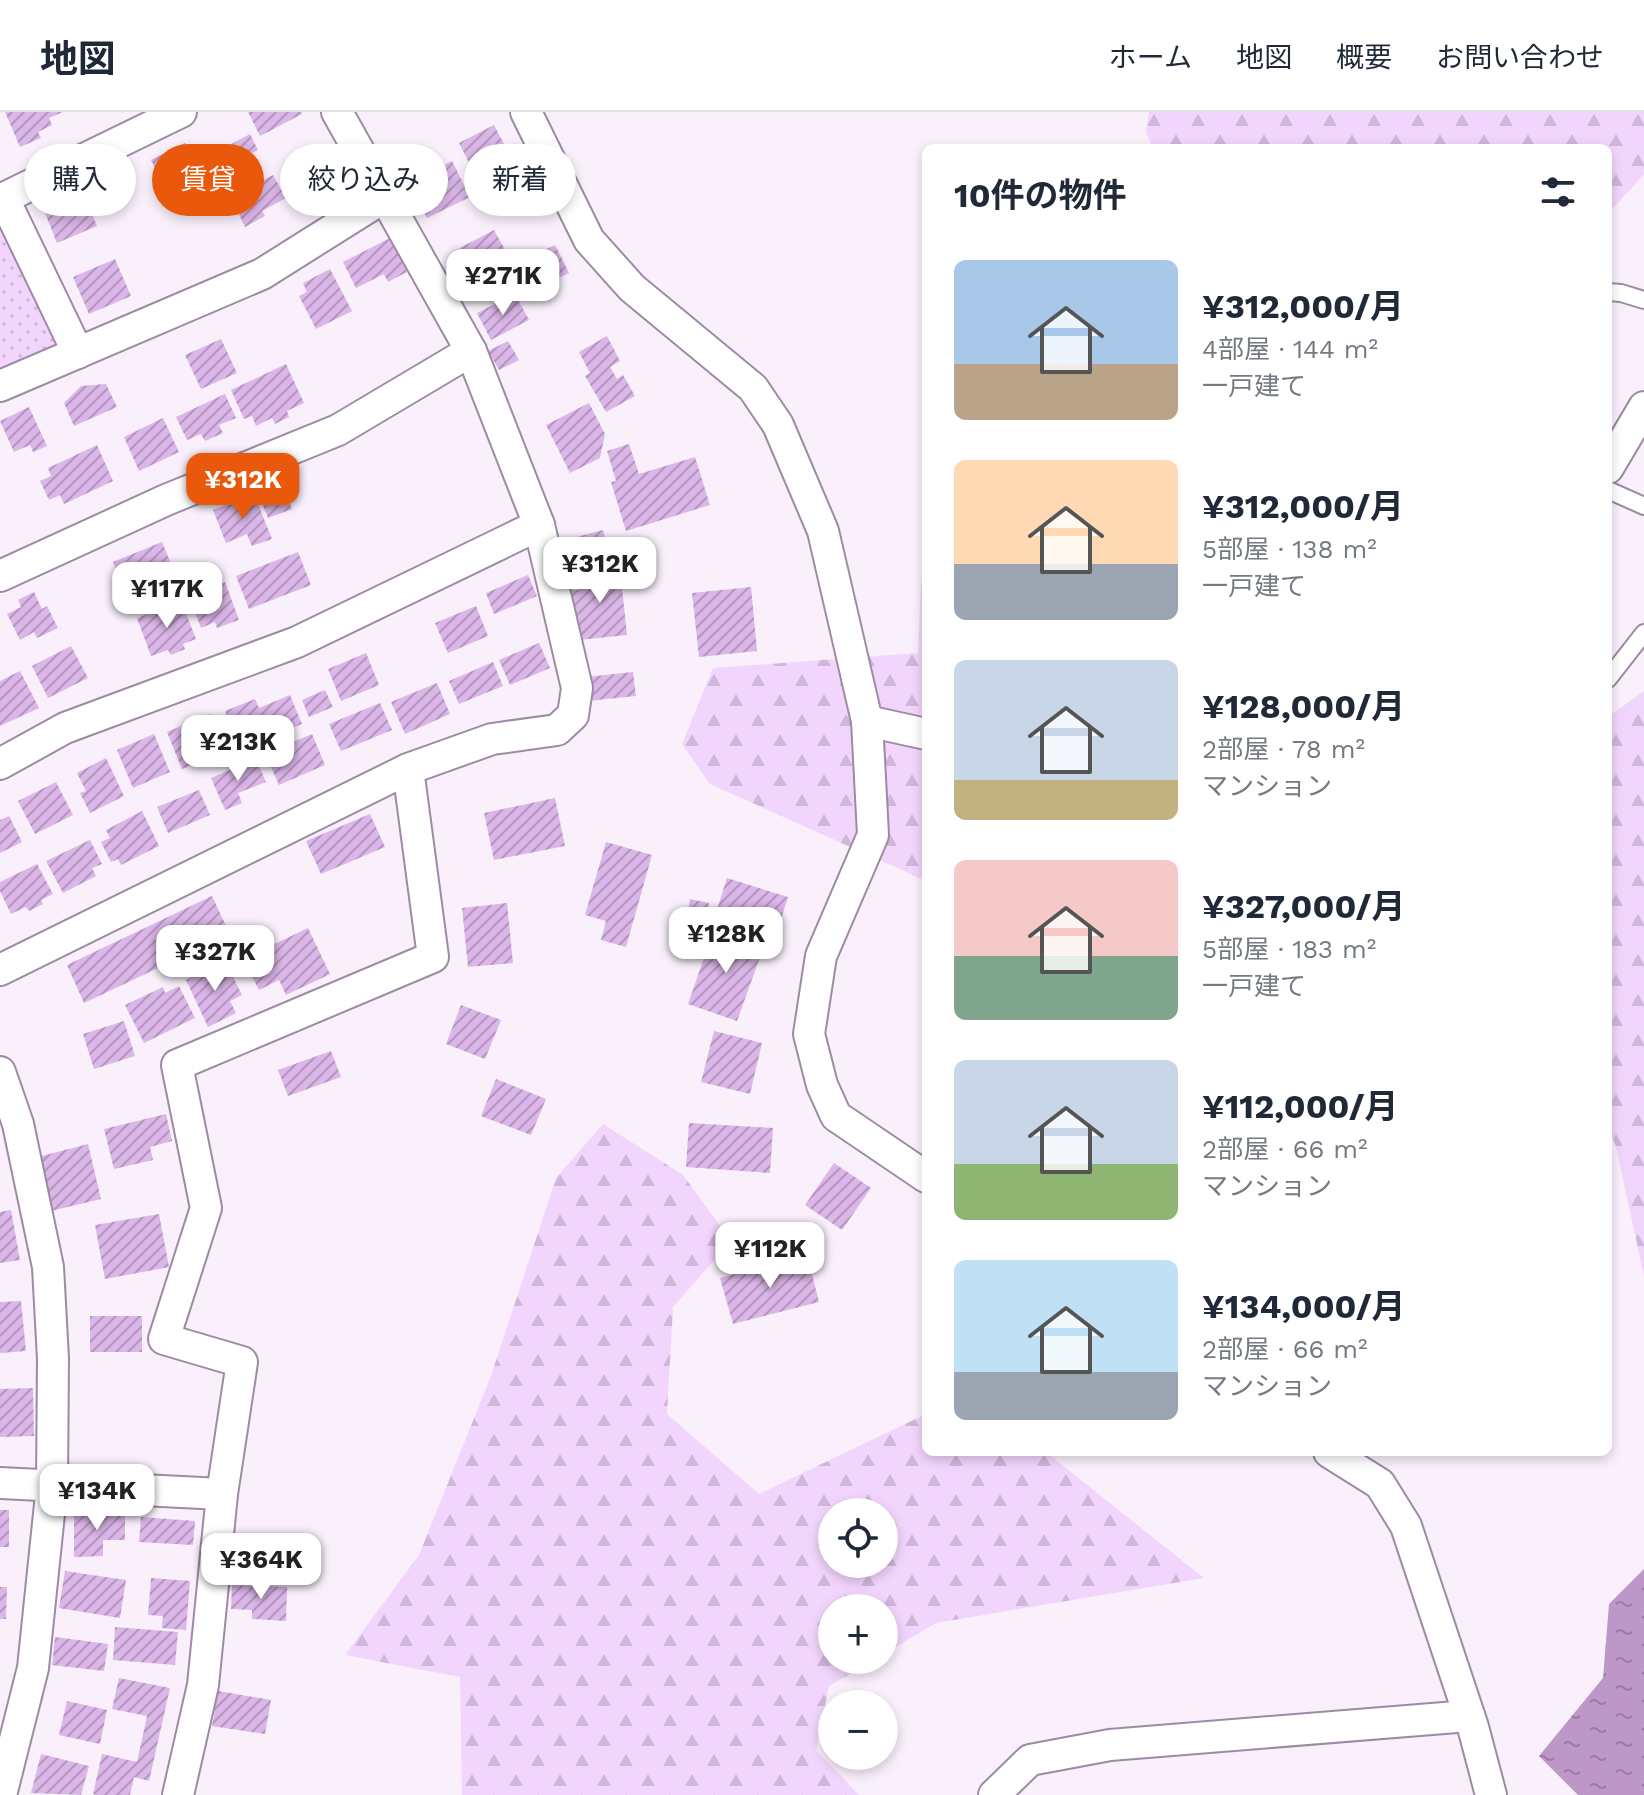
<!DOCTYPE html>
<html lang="ja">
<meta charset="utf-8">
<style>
:root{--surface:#fff;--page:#f6f6f7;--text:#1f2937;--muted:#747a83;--line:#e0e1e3;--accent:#ea580c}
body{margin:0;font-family:"Work Sans","Noto Sans JP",sans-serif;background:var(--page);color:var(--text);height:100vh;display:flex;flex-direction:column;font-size:30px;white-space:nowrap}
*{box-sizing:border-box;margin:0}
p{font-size:26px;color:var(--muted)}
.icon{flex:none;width:44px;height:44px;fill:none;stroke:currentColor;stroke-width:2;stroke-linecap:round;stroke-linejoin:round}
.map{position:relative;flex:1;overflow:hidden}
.sheet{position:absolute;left:922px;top:32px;width:690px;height:1312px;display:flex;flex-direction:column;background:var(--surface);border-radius:12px;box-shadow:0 4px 12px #0003}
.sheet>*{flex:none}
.guide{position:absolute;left:24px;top:32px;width:760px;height:72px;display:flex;gap:16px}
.buttons{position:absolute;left:818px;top:1386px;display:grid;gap:16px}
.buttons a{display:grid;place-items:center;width:80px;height:80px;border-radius:50%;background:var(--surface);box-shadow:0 4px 12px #0003;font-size:40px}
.price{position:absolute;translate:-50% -68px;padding:0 18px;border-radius:16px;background:#fff;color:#222;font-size:26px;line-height:52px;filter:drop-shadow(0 2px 4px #0008)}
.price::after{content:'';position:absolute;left:50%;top:48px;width:24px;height:18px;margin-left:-12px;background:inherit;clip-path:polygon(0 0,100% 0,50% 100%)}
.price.current{background:var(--accent);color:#fff}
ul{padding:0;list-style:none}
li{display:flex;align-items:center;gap:24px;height:200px;padding:0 32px}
li span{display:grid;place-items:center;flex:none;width:224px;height:160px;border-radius:12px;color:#555}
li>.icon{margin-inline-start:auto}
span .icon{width:96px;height:96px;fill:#fffc;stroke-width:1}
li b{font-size:34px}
h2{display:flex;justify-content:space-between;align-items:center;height:96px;padding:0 32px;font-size:34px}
.pill{padding:0 28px;border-radius:36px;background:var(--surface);box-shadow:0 4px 12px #0003;font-size:28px;line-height:72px}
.pill.current{background:var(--accent);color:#fff}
header{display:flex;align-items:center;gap:48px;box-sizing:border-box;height:112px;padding:0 40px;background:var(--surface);border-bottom:2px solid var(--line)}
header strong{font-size:38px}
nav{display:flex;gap:44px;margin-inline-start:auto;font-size:28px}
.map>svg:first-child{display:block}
.green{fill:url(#green-dots)}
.forest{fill:url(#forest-firs);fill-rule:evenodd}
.water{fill:url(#water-ripples)}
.building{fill:url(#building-hatch)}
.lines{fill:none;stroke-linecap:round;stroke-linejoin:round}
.lane-casing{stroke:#9e8aa5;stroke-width:20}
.street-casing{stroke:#9e8aa5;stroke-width:34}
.lane{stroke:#fff;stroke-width:16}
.street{stroke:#fff;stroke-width:30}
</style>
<header>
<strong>地図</strong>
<nav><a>ホーム</a><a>地図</a><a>概要</a><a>お問い合わせ</a></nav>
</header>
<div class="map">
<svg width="1644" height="1683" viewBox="0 0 1644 1683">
<defs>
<pattern id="green-dots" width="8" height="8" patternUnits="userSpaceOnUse" patternTransform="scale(2)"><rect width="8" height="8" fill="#f2d5fc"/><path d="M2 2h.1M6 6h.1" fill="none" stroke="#d0b7d9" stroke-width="1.8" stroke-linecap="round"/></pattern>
<pattern id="forest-firs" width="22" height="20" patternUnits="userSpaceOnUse" patternTransform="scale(2)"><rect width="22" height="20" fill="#f2d5fc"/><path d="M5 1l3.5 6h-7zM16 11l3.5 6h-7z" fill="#d0b7d9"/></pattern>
<pattern id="water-ripples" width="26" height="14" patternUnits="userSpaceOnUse" patternTransform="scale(2)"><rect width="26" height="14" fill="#bc97c8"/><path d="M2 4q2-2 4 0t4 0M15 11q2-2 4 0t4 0" fill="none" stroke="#9a7ca4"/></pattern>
<pattern id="building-hatch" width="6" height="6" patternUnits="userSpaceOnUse" patternTransform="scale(2)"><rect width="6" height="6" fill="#dbb6e8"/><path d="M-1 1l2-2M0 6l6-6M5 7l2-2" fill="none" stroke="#b395bd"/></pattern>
</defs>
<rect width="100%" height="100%" fill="#f9f0fc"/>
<path class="green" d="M0,112L60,238L0,264Z"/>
<g class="forest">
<path d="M1149,0H1644V62L1608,102V36H1153L1146,20Z"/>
<path d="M926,469V769L710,672L682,632L713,556L918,541L921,471Z"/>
<path d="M1644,579V1164L1616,1035L1608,1013V605Z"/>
<path d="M603,1012L683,1063L731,1129L673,1195L667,1302L759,1382L926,1302V1340H1046L1204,1466L936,1511L884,1542V1496H832V1548H874L829,1574L816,1638L859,1683H462L460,1565L345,1543L419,1443L491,1264L556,1066ZM884,1400V1452H832V1400Z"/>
</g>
<path class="water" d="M1644,1457V1683H1578L1539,1644L1603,1566L1609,1492Z"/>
<g class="building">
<path d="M5,0H63L49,6L52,13L38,20L41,26L20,35Z"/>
<path d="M248,0H301L302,2L260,24Z"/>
<path d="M494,13L513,49L494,58L508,85L491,94L459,31Z"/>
<path d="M250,22L258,38L224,55L216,40Z"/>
<path d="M185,31L205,68L171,86L151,48Z"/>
<path d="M316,42L322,53L336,46L346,63L307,83L292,53Z"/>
<path d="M452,49L470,85L427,106L409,70Z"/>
<path d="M273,63L286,86L262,99L265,104L245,115L234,92L253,82L250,75Z"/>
<path d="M84,84L97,114L57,131L45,101Z"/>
<path d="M494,118L511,148L470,169L454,139Z"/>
<path d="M390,126L407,160L388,170L384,162L356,176L343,150Z"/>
<path d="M555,133L569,161L534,178L520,150Z"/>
<path d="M115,147L131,184L89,202L73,165Z"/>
<path d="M330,157L352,199L316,217L299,184L307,180L303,171Z"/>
<path d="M515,182L529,208L491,228L477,201Z"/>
<path d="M607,224L620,249L610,255L617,267L623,263L635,284L606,300L585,264L590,261L579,240Z"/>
<path d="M221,227L237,261L201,277L185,243Z"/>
<path d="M508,229L519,248L499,258L488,239Z"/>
<path d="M286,252L304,291L287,299L289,305L275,312L272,306L256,314L252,304L244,307L231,278Z"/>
<path d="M106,272L117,295L74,314L64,291L81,274Z"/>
<path d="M225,282L236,306L219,313L223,321L205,329L201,322L187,328L176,305Z"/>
<path d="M589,291L605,322L600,346L570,361L546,313Z"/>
<path d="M29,295L47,334L33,340L30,333L14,340L0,309Z"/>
<path d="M163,306L179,340L139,359L124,325Z"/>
<path d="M629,332L639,362L695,345L710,393L626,419L611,370L616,369L607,339Z"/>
<path d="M97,333L113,369L64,392L60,383L49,388L40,369L51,364L48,356Z"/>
<path d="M279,364L292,397L268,406L255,374Z"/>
<path d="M254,382L272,427L252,434L247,422L226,431L213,398Z"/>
<path d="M603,418L612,451L581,459L573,426Z"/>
<path d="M162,430L174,459L124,478L113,450Z"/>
<path d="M298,440L311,473L249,497L236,464Z"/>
<path d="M620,457L627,523L579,528L572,478H579L577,462Z"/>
<path d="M528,463L537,484L494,502L486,481Z"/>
<path d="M225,470L239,508L217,516L215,510L201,516L189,484Z"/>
<path d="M751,475L757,539L699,545L692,481Z"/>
<path d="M34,480L42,497L47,494L58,516L37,526L34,520L20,528L7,502L21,495L18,488Z"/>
<path d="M181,489L196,527L183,532L185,537L171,543L168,538L151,544L137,506Z"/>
<path d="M476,494L488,524L448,541L435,511Z"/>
<path d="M539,531L550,556L510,573L499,548Z"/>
<path d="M71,534L88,566L48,586L32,554Z"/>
<path d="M366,541L379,573L341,589L328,557Z"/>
<path d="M493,550L503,574L459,592L449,569Z"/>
<path d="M20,559L39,596L0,614V569Z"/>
<path d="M633,560L636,584L588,589L586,565Z"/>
<path d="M437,571L450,602L405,622L391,590Z"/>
<path d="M325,578L333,595L309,605L302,588Z"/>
<path d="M290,583L302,612L241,638L225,599L255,587L259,596Z"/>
<path d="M380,591L392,618L341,639L329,612Z"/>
<path d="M210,602L225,639L182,657L167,620Z"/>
<path d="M154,622L170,660L133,676L117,638Z"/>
<path d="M312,622L325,653L279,673L265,642Z"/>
<path d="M106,646L124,684L90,701L80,681L86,679L77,661Z"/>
<path d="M256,647L266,670L238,681L242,691L225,698L211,666Z"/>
<path d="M56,670L73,703L35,722L18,689Z"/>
<path d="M199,678L210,703L168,721L157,695Z"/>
<path d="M555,686L565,734L494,748L484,701Z"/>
<path d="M142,699L159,734L121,753L118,747L111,750L101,730L110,726L106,718Z"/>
<path d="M370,702L385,735L321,762L306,729Z"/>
<path d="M9,704L22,730L0,741V708Z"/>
<path d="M90,728L102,752L92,756L96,764L63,781L46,749Z"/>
<path d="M606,730L652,743L626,835L601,828L606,809L585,803Z"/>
<path d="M37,752L53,782L41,788L43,792L29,799L26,795L11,802L0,779V770Z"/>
<path d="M727,766L788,785L775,826L714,807Z"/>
<path d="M212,784L230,822L84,891L67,853Z"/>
<path d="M690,787L709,791L706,808L687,804Z"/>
<path d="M507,791L513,851L468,855L462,796Z"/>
<path d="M675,808L702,814L696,841L669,836Z"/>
<path d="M308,816L330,862L286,883L279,868L259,878L243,847Z"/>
<path d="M714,817L764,834L737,909L688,892Z"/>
<path d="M225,849L242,883L230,889L236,901L208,915L186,868Z"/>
<path d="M179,874L195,906L144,931L125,893L163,875L165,881Z"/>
<path d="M461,893L501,908L485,947L446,932Z"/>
<path d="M124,909L135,944L94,957L83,922Z"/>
<path d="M714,919L762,931L750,982L701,970Z"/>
<path d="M331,939L341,965L288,984L278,958Z"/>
<path d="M496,967L546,987L531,1023L481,1004Z"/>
<path d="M166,1002L172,1029L150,1035L153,1048L114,1057L104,1017Z"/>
<path d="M689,1011L773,1016L770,1061L686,1055Z"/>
<path d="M88,1032L101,1087L47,1100L34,1046Z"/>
<path d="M834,1051L871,1076L842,1118L805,1093Z"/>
<path d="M11,1098L20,1148L0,1151V1100Z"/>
<path d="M159,1102L169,1155L105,1167L95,1113Z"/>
<path d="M807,1143L819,1190L733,1212L720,1166Z"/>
<path d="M21,1189L26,1239L0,1241V1190Z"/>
<rect x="90" y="1204" width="52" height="36"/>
<path d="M33,1276L34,1324L0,1325V1277Z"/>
<rect x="0" y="1398" width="9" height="37"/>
<path d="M125,1401V1428H103V1444L74,1445V1402Z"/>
<path d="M141,1405L195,1409L193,1433L139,1430Z"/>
<path d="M65,1459L126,1468L120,1506L59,1496Z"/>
<path d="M151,1466L190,1469L186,1518L162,1516L163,1504L148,1503Z"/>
<path d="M232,1473L287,1475L286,1509L252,1507V1498L231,1497Z"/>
<path d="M0,1475H7L6,1507H0Z"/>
<path d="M115,1515L178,1520L175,1553L113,1548Z"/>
<path d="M55,1525L108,1532L104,1559L52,1553Z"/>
<path d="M119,1566L170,1576L149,1669L134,1665L130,1683H96L93,1682L102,1642L137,1650L147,1604L112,1597Z"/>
<path d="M218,1579L271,1588L265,1622L212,1614Z"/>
<path d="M67,1589L107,1598L100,1632L59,1623Z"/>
<path d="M41,1642L89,1654L81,1683L31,1681Z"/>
</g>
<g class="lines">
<g class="lane-casing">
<g id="lane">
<path d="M1608,180L1621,181L1644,188"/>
<path d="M1608,378L1644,394"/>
<path d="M1608,567L1644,521"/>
</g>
</g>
<g class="street-casing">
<g id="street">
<path d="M526,0L589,128L632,176L753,276L778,313L823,419L867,609L873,723L821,844L809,922L822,973L836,1004L926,1065"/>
<path d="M4,87L78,241"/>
<path d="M0,88L181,0"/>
<path d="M0,274L262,162L386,84"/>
<path d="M1608,356L1644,295"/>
<path d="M0,464L166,388L338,318L471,239"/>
<path d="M867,609L926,622"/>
<path d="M0,652L65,616L297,530L539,413"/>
<path d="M0,858L408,657L492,627L557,618L573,603L577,576L539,413L471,239L337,0"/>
<path d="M0,960L18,1012L48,1155L53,1247L52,1373L33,1556L1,1683"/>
<path d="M1329,1340L1380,1372L1406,1414L1473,1615L1491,1683"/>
<path d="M0,1371L222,1382"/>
<path d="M178,1683L203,1573L222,1382L242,1250L164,1227L206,1096L177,953L433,845L408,657"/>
<path d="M994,1683L1030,1648L1110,1633L1469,1604"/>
</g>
</g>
<use href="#lane" class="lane"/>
<use href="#street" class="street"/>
</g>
</svg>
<div class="buttons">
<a><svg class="icon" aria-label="locate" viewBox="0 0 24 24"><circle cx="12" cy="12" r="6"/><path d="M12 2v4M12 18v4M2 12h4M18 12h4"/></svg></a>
<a>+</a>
<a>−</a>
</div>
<b class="price" style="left:503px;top:205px">¥271K</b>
<b class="price current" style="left:243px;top:409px">¥312K</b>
<b class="price" style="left:600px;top:493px">¥312K</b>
<b class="price" style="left:167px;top:518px">¥117K</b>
<b class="price" style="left:238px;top:671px">¥213K</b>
<b class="price" style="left:726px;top:863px">¥128K</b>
<b class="price" style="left:215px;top:881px">¥327K</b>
<b class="price" style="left:770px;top:1178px">¥112K</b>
<b class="price" style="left:97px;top:1420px">¥134K</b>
<b class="price" style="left:261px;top:1489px">¥364K</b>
<div class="guide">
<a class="pill">購入</a>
<a class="pill current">賃貸</a>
<a class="pill">絞り込み</a>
<a class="pill">新着</a>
</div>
<section class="sheet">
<h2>10件の物件<svg class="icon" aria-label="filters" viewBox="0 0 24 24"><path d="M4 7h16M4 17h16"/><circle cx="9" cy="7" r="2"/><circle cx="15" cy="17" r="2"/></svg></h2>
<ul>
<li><span style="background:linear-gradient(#a9c7e8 65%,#b9a48a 0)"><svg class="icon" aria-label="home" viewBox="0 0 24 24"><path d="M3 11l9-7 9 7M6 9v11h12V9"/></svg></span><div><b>¥312,000/月</b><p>4部屋 · 144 m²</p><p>一戸建て</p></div></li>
<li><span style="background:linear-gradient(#ffd9b3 65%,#9aa5b1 0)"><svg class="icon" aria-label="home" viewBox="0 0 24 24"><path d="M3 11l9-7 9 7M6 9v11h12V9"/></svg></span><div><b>¥312,000/月</b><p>5部屋 · 138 m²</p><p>一戸建て</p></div></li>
<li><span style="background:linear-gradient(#c9d6e8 75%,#c2b280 0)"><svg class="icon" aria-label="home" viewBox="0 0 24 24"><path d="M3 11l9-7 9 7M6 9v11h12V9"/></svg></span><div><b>¥128,000/月</b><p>2部屋 · 78 m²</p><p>マンション</p></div></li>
<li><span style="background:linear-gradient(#f6c9c9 60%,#7fa58c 0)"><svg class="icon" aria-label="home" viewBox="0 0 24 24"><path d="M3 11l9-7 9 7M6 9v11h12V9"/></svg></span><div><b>¥327,000/月</b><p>5部屋 · 183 m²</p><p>一戸建て</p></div></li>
<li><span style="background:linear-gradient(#c9d6e8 65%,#8fb573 0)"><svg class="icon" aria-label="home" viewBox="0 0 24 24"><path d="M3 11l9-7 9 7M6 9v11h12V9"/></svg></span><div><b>¥112,000/月</b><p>2部屋 · 66 m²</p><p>マンション</p></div></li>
<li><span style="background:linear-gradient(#bfe0f5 70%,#9aa5b1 0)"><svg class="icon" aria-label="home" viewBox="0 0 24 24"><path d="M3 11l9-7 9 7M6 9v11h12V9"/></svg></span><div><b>¥134,000/月</b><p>2部屋 · 66 m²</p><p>マンション</p></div></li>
</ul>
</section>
</div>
